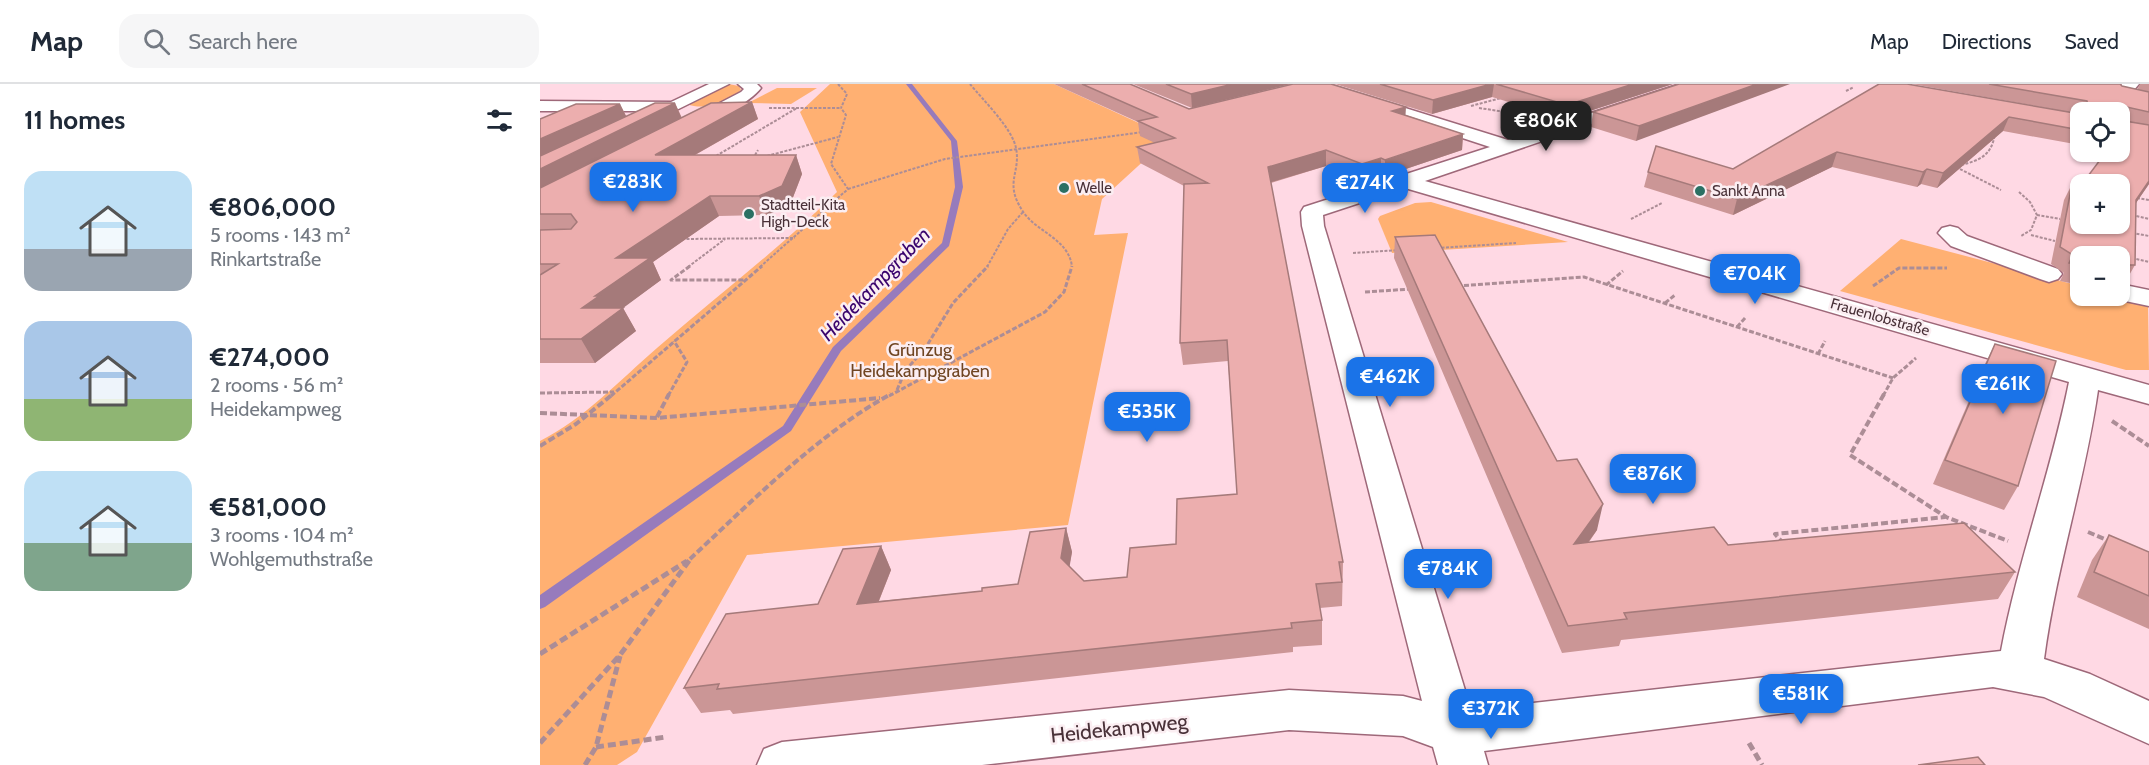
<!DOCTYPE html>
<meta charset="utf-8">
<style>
:root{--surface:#fff;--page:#f6f6f7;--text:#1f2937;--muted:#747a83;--line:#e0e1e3;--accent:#1a73e8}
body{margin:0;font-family:Cabin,sans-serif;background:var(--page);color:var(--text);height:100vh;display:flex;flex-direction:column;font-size:22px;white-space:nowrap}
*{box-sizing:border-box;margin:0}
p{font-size:20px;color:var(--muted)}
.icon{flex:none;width:33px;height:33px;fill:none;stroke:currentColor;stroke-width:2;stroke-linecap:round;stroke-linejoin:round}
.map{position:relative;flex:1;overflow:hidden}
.sheet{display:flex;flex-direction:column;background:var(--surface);width:540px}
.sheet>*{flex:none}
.fabs{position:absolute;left:1530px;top:18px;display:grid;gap:12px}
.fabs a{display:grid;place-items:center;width:60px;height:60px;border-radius:12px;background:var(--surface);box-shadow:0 2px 4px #0004;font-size:30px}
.price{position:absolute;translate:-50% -51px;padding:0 14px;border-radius:12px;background:var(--accent);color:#fff;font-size:20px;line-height:39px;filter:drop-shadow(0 2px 3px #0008)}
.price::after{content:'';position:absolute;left:50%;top:36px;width:18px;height:14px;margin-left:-9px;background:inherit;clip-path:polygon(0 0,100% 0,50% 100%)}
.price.selected{background:#222;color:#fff}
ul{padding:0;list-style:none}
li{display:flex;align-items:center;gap:18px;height:150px;padding:0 24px}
li span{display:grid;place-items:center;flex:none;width:168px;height:120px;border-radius:18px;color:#555}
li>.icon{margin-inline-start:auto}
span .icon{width:72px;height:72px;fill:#fffc;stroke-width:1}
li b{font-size:26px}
h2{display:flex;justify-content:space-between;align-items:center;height:72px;padding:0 24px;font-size:26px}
header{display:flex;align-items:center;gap:36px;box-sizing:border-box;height:84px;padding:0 30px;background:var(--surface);border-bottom:2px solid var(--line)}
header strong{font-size:28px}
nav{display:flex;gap:33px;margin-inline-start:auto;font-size:21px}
.search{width:420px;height:54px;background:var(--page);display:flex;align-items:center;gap:15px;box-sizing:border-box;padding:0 21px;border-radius:18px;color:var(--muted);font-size:22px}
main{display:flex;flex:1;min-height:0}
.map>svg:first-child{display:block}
.green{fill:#ffb072}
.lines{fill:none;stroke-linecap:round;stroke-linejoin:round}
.stream{fill:#977bbc;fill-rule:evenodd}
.minor-casing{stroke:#9e6879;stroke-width:3}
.path-far3{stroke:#ac8d96;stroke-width:2;stroke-dasharray:3 1.5;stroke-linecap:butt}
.path-far2{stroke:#ac8d96;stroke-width:3;stroke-dasharray:5 2;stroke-linecap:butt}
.path-far1{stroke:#ac8d96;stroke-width:4;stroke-dasharray:7 3;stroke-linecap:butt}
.path{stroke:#ac8d96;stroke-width:5;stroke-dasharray:8 4;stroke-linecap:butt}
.minor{fill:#fff;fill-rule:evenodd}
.wall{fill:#cb9696}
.shaded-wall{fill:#a57a7a}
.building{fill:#ecaeae;stroke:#a57a7a;stroke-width:1.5}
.poi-dot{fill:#2b7063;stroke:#fbeef2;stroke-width:2}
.labels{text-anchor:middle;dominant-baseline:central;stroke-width:5;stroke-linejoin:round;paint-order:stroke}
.far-poi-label{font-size:15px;fill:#493138;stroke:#fbeef2;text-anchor:start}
.far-street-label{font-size:15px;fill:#493138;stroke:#fbeef2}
.park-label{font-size:18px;fill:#704522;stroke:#fbeef2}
.water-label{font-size:20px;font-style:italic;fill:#39036d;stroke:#fbeef2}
.near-street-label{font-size:21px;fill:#493138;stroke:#fbeef2}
</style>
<header>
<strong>Map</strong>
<div class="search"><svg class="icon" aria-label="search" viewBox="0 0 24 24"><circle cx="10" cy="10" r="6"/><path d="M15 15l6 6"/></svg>Search here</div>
<nav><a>Map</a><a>Directions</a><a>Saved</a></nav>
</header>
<main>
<section class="sheet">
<h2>11 homes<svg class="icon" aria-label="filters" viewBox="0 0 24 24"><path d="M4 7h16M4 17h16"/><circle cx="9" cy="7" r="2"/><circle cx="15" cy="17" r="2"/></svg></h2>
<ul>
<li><span style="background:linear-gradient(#bfe0f5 65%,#9aa5b1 0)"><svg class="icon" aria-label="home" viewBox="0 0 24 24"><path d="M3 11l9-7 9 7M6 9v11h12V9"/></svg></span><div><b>€806,000</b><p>5 rooms · 143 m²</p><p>Rinkartstraße</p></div></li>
<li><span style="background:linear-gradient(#a9c7e8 65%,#8fb573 0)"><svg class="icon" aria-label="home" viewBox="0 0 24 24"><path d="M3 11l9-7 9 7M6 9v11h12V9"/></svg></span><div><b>€274,000</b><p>2 rooms · 56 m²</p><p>Heidekampweg</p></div></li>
<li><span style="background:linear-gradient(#bfe0f5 60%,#7fa58c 0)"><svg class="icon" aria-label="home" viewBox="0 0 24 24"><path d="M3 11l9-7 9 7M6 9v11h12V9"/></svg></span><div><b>€581,000</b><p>3 rooms · 104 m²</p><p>Wohlgemuthstraße</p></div></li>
</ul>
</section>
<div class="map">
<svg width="1609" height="681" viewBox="0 0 1609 681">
<rect width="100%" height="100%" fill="#ffd9e4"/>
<g class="green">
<path d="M188,0L199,2L201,6C189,19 164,27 147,20Z"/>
<path d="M290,0H514L601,40L620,62L562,115L554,151L588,149L528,441L207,471L97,668L77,681H0V357C45,334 79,297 117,264C177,212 240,164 297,108L260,28Z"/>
<path d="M237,4H277L251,20L208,19Z"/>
<path d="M891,118L1028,158L852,169L838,135L840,132L875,119Z"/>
<path d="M1361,155L1540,202V212H1575L1608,220L1609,286H1586L1300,207Z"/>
</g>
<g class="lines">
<path class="stream" d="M366,0H372L417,57L423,103L409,162L301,267L251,347L5,523L0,525V511L243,342L293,263L402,159L415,103L411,57Z"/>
<g class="minor-casing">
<g id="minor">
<path d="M169,0H189L96,46L90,45L87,41L111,27H0V17L131,18Z"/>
<path d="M198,0H217L221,4C211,17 165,47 149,43L146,39L149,35L201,8L204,5Z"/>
<path d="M764,0H788L968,56L1140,0H1164L1161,3L885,97L1609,301V320L1558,306C1545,397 1516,484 1504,575L1550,590L1609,617V660L1504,613L1453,603L944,667L948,681H898L893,663L863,652L749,646L442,681H217L224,665L242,658L749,606L863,612L882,617L762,142L761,128L764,123L950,63L767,3ZM865,104L1529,298C1511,389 1478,476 1461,567L931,626L784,142L783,131Z"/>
<path d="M1582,0H1599L1593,7L1609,10V20L1576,13L1574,10Z"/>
<path d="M1410,142L1418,144L1427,152L1518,185L1522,190L1518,195L1509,198L1500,195L1411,162L1398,149L1402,144Z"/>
<path d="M1580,200L1609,206V222L1571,214L1569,212H1580Z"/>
</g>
</g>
<g class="path-far3">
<path d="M298,0L307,10L301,24"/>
<path d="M430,0C443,16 472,44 476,64C481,89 464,98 482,126C495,148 529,154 532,183"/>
<path d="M1306,7L1314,3"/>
<path d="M931,22L961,14"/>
<path d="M229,24H301"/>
<path d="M939,24L979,30"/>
<path d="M215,71L218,66"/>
<path d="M176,72L257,24"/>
<path d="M227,72L298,53"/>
<path d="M1421,81C1441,76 1452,71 1455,49"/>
<path d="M1416,83L1461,106"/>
<path d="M308,105L405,75L603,48"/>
<path d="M1479,108L1490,118L1497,131L1491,146L1481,152"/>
<path d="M1597,114L1609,116"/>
<path d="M1497,131L1520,135"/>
<path d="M1592,131L1609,135"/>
<path d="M1091,135L1122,119"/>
<path d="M1592,149L1609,152"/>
<path d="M1491,151L1515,157"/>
<path d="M142,155L255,154"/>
<path d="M897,164L976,159"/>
<path d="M813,169L860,166"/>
<path d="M1592,174L1609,178"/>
<path d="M148,183L185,155"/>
<path d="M220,183L308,105L291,80L306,31L301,24"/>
<path d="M447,183L468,145L483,128"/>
</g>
<g class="path-far2">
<path d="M150,182L131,196H206"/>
<path d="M1066,201L1083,187"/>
<path d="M917,202L1044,193L1353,294"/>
<path d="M1333,202L1359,184H1407"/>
<path d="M825,208L871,205"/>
<path d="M1125,219L1135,211"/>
<path d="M1197,243L1206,233"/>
<path d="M1278,270L1285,257"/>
<path d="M357,306L365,287L386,263L413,219L448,182"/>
<path d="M0,309L74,308"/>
<path d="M71,312L222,182"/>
<path d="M128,312L147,278L134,257"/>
<path d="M349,312L505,228L524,208L532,182"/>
<path d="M1343,312L1353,294L1376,274"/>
</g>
<g class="path-far1">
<path d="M1344,310L1310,371L1406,433L1468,457"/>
<path d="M0,329L117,334L340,314"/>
<path d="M117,333L129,310"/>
<path d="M1572,337L1609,362"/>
<path d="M0,362L36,340L73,310"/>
<path d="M1548,448L1569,457"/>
<path d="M1244,460L1235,450L1405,433"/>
<path d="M150,475C210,419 279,349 351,310"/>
</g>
<g class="path">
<path d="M0,570L147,477"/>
<path d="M0,659L80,571L151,474"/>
<path d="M1209,659L1222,681"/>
<path d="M56,663L126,653"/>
<path d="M45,681L56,663L80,572"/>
</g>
<use href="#minor" class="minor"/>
</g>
<g class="wall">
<path d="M514,0H590L649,25L866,31L923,50L922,66L845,92L841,90L822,96L786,82L731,99L803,478L802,522L780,524L782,536V561L753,563V568L193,630L190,626L161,629L144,604L278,520L341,462L351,486L339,517L442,507L478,500L526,444L532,468L529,483L544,497L587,493L636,460L697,410L688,277L643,281L640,259L644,102L600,79L597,63L615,59L600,52L598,38Z"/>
<path d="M593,0H751L652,24Z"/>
<path d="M795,0H1133L1025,35L952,13L892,30Z"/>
<path d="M1139,0L1096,57L1051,43L1053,28Z"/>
<path d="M1372,0H1580L1582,2L1609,8V100L1596,119L1595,181L1580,207V172H1540V201L1520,197L1524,189L1511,180L1524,116L1532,100L1540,140L1580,68V28H1540V61L1463,47L1397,104L1381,100L1377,103L1292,83L1193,131L1104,103L1108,88L1193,85L1512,25Z"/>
<path d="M1600,0H1609V8L1597,6Z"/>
<path d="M212,18L218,35L155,71H256L262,90L250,121L227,131L179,132L113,178L121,196L82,224H83L96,247L55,279H0V35L80,20L86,32L135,19L142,34Z"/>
<path d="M855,153L1017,377L1057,446L1049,458L1188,461L1475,488L1458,515L1081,556L1079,562L1022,569L854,174Z"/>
<path d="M1455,260L1478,402L1464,426L1393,400L1444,282Z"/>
<path d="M1569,451L1609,468V545L1537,513L1552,476Z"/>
</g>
<g class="shaded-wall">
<path d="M693,0H751L652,24L651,10Z"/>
<path d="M951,0H954L952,13L892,30L893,16Z"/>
<path d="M1093,0H1133L1025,35L1027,21Z"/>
<path d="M1217,0H1250L1096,57L1099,42Z"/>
<path d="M212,18L218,35L123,89L115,71Z"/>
<path d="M135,19L142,35L0,108V85Z"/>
<path d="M80,20L88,36L0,78V55Z"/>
<path d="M866,23L865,38L852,27Z"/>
<path d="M1469,33L1463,47L1397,104L1403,89Z"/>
<path d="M923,50L922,66L845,92V76Z"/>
<path d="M786,66V82L728,99V83Z"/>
<path d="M1297,68L1292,83L1193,131L1197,115Z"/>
<path d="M256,71L262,90L250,121L227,131L219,112Z"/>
<path d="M841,74V90L822,96V80Z"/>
<path d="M1387,85L1381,100L1377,103L1383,88Z"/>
<path d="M1609,97V100L1587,132L1596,116Z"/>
<path d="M170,112L179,132L113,178L121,196L71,233L83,224L96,247L55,279L41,255L42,224L55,212L76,174Z"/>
<path d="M1063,420L1057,446L1028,486L1034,460Z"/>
<path d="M526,444L532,468L527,498L521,474Z"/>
<path d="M341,462L351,486L328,544L317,520Z"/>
</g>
<g class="building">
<path d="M542,0H590L649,25L753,0H791L866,23L852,27L923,50L845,76L841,74L822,80L786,66L728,83L803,478H799L802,498L776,500L782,536L751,539L752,544L177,605L179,600L144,604L186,530L278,520L303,465L341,462L317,520L442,507V504L478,500L490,448L526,444L521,474L544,497L587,493L590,464L636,460L637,415L697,410L687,256L640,259L644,100L668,99L597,63L635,54L598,37L617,33Z"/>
<path d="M626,0H693L651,10Z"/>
<path d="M840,0H951L893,16Z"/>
<path d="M956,0H1093L1027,21Z"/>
<path d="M1139,0H1217L1099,42L1053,28Z"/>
<path d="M1339,0H1367L1540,30V46L1469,33L1403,89L1387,85L1383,88L1297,68L1197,115L1108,88L1116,62L1193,85Z"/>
<path d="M1449,0H1580L1582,2L1609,8V28L1587,23L1585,26V37L1609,41V97L1596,116L1595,181H1589L1588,192L1580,190V172H1540V181L1529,179L1533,171L1520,163L1532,100L1540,102V140H1580V100H1542L1566,68H1580V28H1549L1547,17Z"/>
<path d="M212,18L115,71H256L242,102L219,112H170L76,174H110L55,212H59L42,224H83L41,255H0V191L18,180H0V146L31,145L37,138L31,130H0V104L171,19Z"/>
<path d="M115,19H135L0,85V72Z"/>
<path d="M36,20H80L0,55V35Z"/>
<path d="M895,151L1017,377L1037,375L1063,420L1034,460L1174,443L1188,461L1424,439L1475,488L1084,529L1087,535L1028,542L855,153Z"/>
<path d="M1455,260L1516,277L1478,402L1405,376Z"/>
<path d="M1569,451L1609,468V512L1554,488Z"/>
<path d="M1438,673L1445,681H1378Z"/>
</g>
<g class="poi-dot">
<circle cx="524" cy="104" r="6"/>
<circle cx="1160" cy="107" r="6"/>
<circle cx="209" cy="130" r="6"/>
</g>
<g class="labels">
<g class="far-poi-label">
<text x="536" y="104">Welle</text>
<text x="1172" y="107">Sankt Anna</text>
<text x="221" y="121">Stadtteil-Kita<tspan x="221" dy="17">High-Deck</tspan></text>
</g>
<g class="far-street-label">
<text transform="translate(1340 233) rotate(16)">Frauenlobstraße</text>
</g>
<g class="park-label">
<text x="380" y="266">Grünzug<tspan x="380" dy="21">Heidekampgraben</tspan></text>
</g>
<g class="water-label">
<text transform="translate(335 200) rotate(-46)">Heidekampgraben</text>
</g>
<g class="near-street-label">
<text transform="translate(579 644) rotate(-6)">Heidekampweg</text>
</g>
</g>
</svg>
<div class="fabs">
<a><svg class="icon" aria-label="locate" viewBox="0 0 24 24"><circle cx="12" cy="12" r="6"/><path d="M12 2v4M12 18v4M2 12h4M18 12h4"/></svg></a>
<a>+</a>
<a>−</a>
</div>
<b class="price selected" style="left:1006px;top:68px">€806K</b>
<b class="price" style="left:93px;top:129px">€283K</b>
<b class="price" style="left:825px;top:130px">€274K</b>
<b class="price" style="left:1215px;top:221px">€704K</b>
<b class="price" style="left:850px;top:324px">€462K</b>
<b class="price" style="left:1463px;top:331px">€261K</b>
<b class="price" style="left:607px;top:359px">€535K</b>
<b class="price" style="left:1113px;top:421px">€876K</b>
<b class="price" style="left:908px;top:516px">€784K</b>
<b class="price" style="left:1261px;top:641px">€581K</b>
<b class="price" style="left:951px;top:656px">€372K</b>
</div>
</main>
